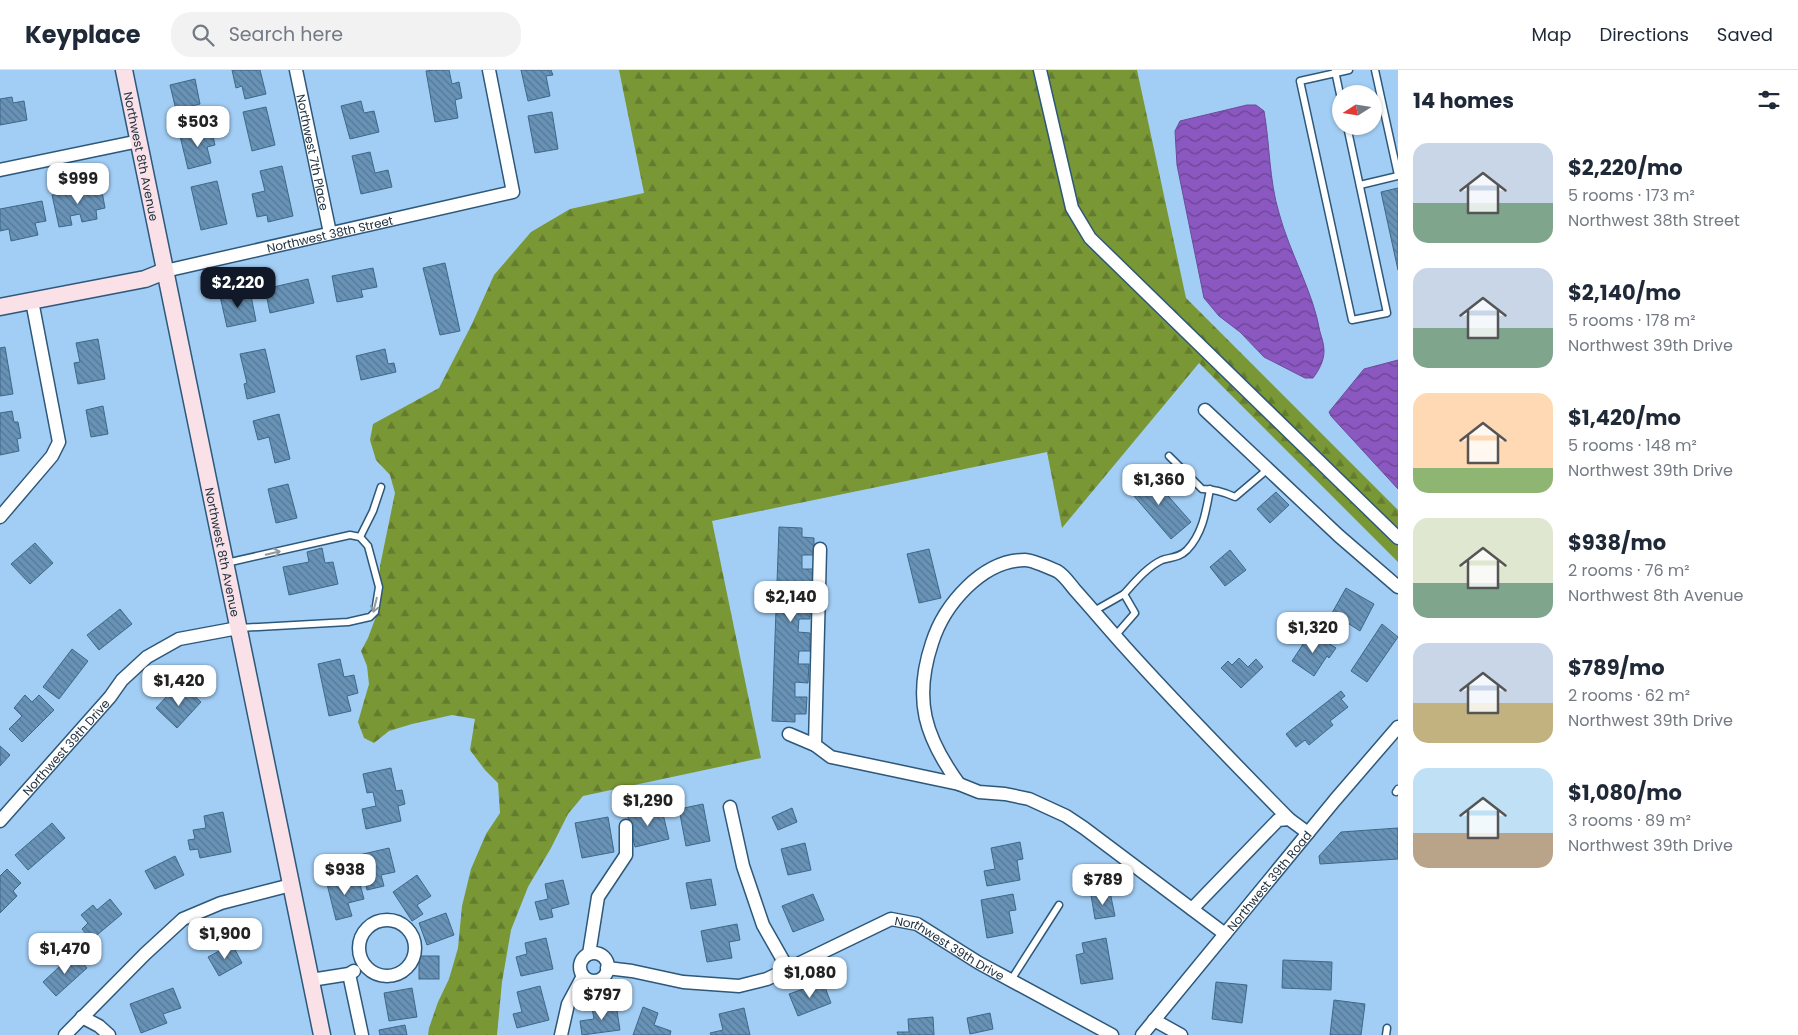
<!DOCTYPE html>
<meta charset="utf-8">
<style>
:root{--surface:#fff;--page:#f2f2f3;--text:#1f2937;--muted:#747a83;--line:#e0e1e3;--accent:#111827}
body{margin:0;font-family:Poppins,sans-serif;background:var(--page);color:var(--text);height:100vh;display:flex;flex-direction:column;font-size:19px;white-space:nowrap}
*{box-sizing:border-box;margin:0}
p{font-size:16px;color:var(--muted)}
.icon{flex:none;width:28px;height:28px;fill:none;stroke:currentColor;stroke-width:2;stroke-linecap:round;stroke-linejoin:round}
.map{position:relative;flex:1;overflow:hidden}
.details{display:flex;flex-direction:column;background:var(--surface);width:400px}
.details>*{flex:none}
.needle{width:32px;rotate:258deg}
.buttons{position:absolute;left:1332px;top:15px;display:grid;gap:10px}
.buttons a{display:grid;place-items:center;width:50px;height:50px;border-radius:50%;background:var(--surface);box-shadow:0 1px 4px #0004;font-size:25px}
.price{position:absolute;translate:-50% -42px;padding:0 11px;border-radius:10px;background:#fff;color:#222;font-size:16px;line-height:32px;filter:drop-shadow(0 1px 2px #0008)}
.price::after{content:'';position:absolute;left:50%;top:30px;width:15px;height:11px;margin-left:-8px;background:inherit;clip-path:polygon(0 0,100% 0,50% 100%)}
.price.on{background:var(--accent);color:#fff}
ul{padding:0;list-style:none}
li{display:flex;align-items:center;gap:15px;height:125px;padding:0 15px}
li span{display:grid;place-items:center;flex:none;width:140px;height:100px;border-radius:15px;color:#555}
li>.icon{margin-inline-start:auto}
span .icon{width:60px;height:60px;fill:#fffc;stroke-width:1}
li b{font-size:21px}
h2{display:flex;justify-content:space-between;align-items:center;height:60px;padding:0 15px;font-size:21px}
header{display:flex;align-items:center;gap:30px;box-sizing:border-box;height:70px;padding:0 25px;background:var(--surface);border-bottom:1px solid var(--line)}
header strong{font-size:24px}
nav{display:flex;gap:28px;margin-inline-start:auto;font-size:18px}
.search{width:350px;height:45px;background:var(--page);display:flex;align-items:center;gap:12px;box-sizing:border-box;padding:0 18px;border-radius:20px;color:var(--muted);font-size:19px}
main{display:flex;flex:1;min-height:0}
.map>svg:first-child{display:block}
.forest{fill:url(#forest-firs)}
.water{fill:url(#water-waves);stroke:#6b4c9a}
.building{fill:url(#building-back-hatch);stroke:#3e6889}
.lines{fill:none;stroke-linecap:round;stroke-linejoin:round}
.lane-casing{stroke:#2e5879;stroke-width:9}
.street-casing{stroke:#2e5879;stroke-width:15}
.secondary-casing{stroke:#2e5879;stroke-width:19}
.lane{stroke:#fff;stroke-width:6}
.street{stroke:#fff;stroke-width:12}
.secondary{stroke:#f9e1e7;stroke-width:16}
.oneway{stroke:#9098a0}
.labels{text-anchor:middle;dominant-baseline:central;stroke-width:4.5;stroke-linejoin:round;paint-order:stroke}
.street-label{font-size:12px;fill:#213241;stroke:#daecfc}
</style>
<header>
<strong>Keyplace</strong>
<div class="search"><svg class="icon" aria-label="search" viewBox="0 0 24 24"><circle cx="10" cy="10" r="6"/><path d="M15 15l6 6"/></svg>Search here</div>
<nav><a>Map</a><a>Directions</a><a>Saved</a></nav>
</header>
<main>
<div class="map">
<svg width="1398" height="965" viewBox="0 0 1398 965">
<defs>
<pattern id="forest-firs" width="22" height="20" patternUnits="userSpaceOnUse" patternTransform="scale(1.25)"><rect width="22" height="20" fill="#799735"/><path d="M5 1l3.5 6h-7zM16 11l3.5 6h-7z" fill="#637c2e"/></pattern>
<pattern id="water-waves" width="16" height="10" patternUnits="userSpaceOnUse" patternTransform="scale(1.25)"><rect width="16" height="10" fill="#8b57c0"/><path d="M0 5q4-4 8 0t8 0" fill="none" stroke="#6b4595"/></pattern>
<pattern id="building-back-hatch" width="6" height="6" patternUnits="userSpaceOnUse" patternTransform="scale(1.25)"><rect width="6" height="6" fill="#6892b6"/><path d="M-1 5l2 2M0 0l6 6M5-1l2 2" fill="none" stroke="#557896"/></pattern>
</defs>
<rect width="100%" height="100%" fill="#a2cef5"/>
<path class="forest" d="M619,0H1137L1186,228L1398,440V492L1199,293L1062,458L1047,382L712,451L761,688L583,726L568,744L551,778L528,817L511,860L502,912L497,965H428L429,958L438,932L449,909L458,878L462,836L471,799L486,764L500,743L498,713L485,700L470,680L475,649L452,645L412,654L389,661L374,673L364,668L358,652L369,614L367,596L361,581L368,568L377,544L380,496L395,423L390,405L376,390L370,370L373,354L439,318L472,254L494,205L531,162L570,139L644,123Z"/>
<g class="water">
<path d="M1247,35H1256L1264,41C1270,75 1269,110 1279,143C1290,184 1313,221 1320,262C1322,268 1324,275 1324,281C1324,291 1319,300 1313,308H1305L1264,287L1240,262L1219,246L1204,228L1177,95L1175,61L1180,51Z"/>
<path d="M1398,290V419L1331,346L1329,342L1364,299Z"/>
</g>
<g class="building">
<path d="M232,0H260L266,24L245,29L242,16L236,18Z"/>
<path d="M434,0H449L452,14L459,12L462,28L455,30L458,48L435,52L426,1Z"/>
<path d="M521,0H551L553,5L546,6L550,26L528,31Z"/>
<path d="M195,9L200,34L176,40L170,15Z"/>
<path d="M12,27L13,33L24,31L27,50L0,55V29Z"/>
<path d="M361,31L364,43L374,41L379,62L350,69L341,36Z"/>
<path d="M266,37L275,75L252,81L243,42Z"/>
<path d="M552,42L558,79L535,83L528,46Z"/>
<path d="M211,58L215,75L207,77L211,93L188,99L180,66Z"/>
<path d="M370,82L375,103L388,100L392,117L361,124L352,86Z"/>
<path d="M282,96L293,146L268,152L267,145L257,147L252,124L265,121L260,101Z"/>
<path d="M217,111L227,154L201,160L191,117Z"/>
<path d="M101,116L105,138L96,140L97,149L82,152L80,144L70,146L72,155L59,157L52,125Z"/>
<path d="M1398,118V200L1381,122Z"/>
<path d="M42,131L46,151L35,153L38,165L11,171L9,159L0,161V139Z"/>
<path d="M445,193L460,261L440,265L423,198Z"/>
<path d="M373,198L377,217L361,220L363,227L337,232L332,206Z"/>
<path d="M308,209L314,233L270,243L265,219Z"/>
<path d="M240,221L241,228L251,226L256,251L227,257L220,226Z"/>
<path d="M98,269L105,309L78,314L74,293L80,292L76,273Z"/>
<path d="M5,277L13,324L0,326V278Z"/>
<path d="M265,279L275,322L247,329L244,314L247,313L240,284Z"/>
<path d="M385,279L388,294L394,293L396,302L361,310L356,286Z"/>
<path d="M103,336L108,364L91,367L86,340Z"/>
<path d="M12,341L14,352H18L21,368L17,369L19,381L0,385V343Z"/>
<path d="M279,344L290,389L275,393L269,367L258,370L253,351Z"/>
<path d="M1147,402L1191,452L1171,469L1128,419Z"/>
<path d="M288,414L297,448L276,453L268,419Z"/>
<path d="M1276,422L1289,435L1270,453L1257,439Z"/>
<path d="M779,457L802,458V467L814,468V485H802V499H813L812,516H804V523H811L810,549H799L798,562L810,563V581H799L798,594H809L808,613L795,612V627H807L806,644H795V652L772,651Z"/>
<path d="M35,473L53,493L30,514L11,494Z"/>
<path d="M322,478L325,493L333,492L338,514L289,525L283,497L309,492L307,482Z"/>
<path d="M929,479L941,528L919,533L907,484Z"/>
<path d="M1230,480L1246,500L1225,516L1210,497Z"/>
<path d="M1346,518L1374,534L1360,561L1332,543Z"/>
<path d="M120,539L132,554L99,580L87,565Z"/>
<path d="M1382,554L1398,567L1367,612L1351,601Z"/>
<path d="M1311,562L1336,578L1329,588L1327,586L1314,606L1292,591Z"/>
<path d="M72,579L88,591L59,629L43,617Z"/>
<path d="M1239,588L1248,597L1256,589L1263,597L1241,618L1221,598L1228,591L1232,595Z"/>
<path d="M340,589L344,607L354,605L358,623L347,626L351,641L329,646L318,594Z"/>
<path d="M186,618L201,632L177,658L156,638L169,624L175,629Z"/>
<path d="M1341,621L1345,626L1341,629L1348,637L1330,651L1333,655L1309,675L1305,670L1296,677L1286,664Z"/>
<path d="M25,625L32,632L39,625L54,640L22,672L9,659L22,646L14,638Z"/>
<path d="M0,676L10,685L0,696Z"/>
<path d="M391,698L396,721L402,720L405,734L398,736L401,751L366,759L362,739L376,736L373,722L367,723L363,704Z"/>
<path d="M703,734L710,771L686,776L679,739Z"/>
<path d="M654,737L655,741L662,740L669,769L635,777L627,743Z"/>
<path d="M792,738L797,752L778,760L772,747Z"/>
<path d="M223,742L231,782L200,788L198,779L190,780L188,770L195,769L193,760L206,758L204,746Z"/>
<path d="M608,747L614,782L582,788L575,753Z"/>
<path d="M52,753L65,768L28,800L15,785Z"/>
<path d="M1398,758V789L1320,794L1319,786L1341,762Z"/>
<path d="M1020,772L1023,789L1017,790L1020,810L987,816L984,801L995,799L991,778Z"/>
<path d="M805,773L811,800L788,805L781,779Z"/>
<path d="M389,778L395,802L381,805L384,816L367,820L359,785Z"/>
<path d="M175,786L184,805L155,819L145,801Z"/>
<path d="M7,799L21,813L13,821L17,826L0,843V806Z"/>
<path d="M417,805L431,826L417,835L423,844L412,851L393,822Z"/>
<path d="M358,807L364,829L348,833L352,846L336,850L327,814Z"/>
<path d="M711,809L716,835L691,839L686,813Z"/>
<path d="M563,810L569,834L551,839L553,847L540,850L535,832L548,829L545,814Z"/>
<path d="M1110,822L1115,846L1095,849L1091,825Z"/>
<path d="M813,824L824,850L793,862L782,836Z"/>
<path d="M1013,824L1016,840L1009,841L1013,863L987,868L981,830Z"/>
<path d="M110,829L122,844L91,870L82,859L88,853L81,845L93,835L97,840Z"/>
<path d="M446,843L454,865L427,875L419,853Z"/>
<path d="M737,854L740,870L729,872L732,888L707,892L701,861Z"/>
<path d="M546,868L553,899L521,906L516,887L527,884L525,873Z"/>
<path d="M1106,868L1113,909L1081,914L1076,885L1084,883L1082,873Z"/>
<path d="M232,874L242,893L219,906L208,887Z"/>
<path d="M74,883L87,898L56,926L43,912Z"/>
<rect x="419" y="886" width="20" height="23"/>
<path d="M1283,890L1332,892L1331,920L1282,918Z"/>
<path d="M823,912L831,933L798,946L789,924Z"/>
<path d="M1216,912L1247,915L1242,953L1212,949Z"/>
<path d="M540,916L549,950L517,958L513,944L522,942L517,922Z"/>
<path d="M173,918L181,938L163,944L167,953L141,963L130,934Z"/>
<path d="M412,918L417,947L389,951L384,923Z"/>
<path d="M1334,930L1365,934L1361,965H1330Z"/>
<path d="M616,934L620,960L582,965L580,951L594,949L592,938Z"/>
<path d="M643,937L658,943L654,955L671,961L670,965H633Z"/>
<path d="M744,938L750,965H711L710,963L723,960L719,944Z"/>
<path d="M990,943L993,959L970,964L967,948Z"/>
<path d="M933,947L934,965H898L897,962H909L908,949Z"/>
<path d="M405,955L407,965H380L379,960Z"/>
</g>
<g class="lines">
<g class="lane-casing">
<g id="lane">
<path d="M1375,0L1398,105"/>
<path d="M1335,1L1341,29"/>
<path d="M1347,56L1387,243L1352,250L1300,11L1349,0"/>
<path d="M1360,115L1398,106"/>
<path d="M1169,386L1202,419C1215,419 1224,422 1235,427L1268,399"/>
<path d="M360,467L373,441L381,417"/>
<path d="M226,493L350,465L360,467L368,476L379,517L375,542L370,547L348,552L239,558"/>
<path d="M1124,524C1135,512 1147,497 1162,490C1171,487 1179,488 1187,480C1203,463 1206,441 1210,419"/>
<path d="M1094,541L1124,524L1135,543L1115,566"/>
<path d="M1396,722L1398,719"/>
<path d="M1011,910L1059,835"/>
<path d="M1386,965L1387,958"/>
</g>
</g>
<g class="street-casing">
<g id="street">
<path id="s1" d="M296,0L330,163"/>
<path d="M1040,0L1072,138L1090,168L1398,468"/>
<path d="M0,100L139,71"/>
<path id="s2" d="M165,201L513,122L489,0"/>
<path d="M1205,340L1339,466L1398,517"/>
<path d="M0,447L52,386L59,372L32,231"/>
<path d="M789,664L815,675L831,687L959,714L979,722L1005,724L1029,729L1066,746L1084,758L1225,864"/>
<path d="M815,675L820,479"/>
<path d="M959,714C925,667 913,630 932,573C944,535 982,490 1025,490C1032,490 1050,498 1057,501C1064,505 1070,514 1075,520C1092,539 1108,558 1125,577C1178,636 1233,692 1289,749"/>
<path d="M730,737L743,796L763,855L788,899"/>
<path id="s3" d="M0,751L110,627L122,610L147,587L179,569L238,558"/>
<path d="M1192,839L1278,750L1289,749L1308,763"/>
<circle cx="387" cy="878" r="28"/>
<circle cx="594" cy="897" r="14"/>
<path d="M589,884L598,827L626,785V756"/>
<path id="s4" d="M607,898L632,901L683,912L739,916L767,909L891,849L917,854L979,893L1112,965"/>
<path d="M349,904L362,965"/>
<path d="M311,910L349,904L354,901"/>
<path d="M82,947L99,956L109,965"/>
<path d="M1154,950L1181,965"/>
<path d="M65,965L145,884L183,849L221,833L291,815"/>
<path d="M561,965L568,934L583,906"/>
<path id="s5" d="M1142,965L1335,730L1398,657"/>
</g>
</g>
<g class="secondary-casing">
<g id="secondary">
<path id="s6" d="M124,0L322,965"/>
<path d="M0,237L145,209L165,201"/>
</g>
</g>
<use href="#lane" class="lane"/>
<use href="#street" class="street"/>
<use href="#secondary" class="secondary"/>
</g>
<defs><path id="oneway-shaft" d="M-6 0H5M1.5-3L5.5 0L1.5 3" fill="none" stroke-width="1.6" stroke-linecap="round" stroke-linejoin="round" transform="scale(1.25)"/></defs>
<g class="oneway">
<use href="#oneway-shaft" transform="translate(273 483) rotate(-13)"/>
<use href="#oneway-shaft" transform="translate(375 535) rotate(104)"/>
</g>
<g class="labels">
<g class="street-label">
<text stroke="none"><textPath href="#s1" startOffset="84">Northwest 7th Place</textPath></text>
<text stroke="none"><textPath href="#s6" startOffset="88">Northwest 8th Avenue</textPath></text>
<text stroke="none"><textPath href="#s2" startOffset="169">Northwest 38th Street</textPath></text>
<text stroke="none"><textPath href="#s6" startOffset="492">Northwest 8th Avenue</textPath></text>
<text stroke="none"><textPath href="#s3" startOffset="99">Northwest 39th Drive</textPath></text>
<text stroke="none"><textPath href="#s5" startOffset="200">Northwest 39th Road</textPath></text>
<text stroke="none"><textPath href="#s4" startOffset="366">Northwest 39th Drive</textPath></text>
</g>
</g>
</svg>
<div class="buttons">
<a><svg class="needle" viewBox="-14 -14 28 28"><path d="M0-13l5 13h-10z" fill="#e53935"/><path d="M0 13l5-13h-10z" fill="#747a83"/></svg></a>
</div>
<b class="price" style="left:198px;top:78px">$503</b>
<b class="price" style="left:78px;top:135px">$999</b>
<b class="price on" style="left:238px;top:239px">$2,220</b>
<b class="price" style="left:1159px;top:436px">$1,360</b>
<b class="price" style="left:791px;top:553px">$2,140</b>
<b class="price" style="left:1313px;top:584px">$1,320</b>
<b class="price" style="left:179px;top:637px">$1,420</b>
<b class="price" style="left:648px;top:757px">$1,290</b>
<b class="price" style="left:345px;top:826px">$938</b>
<b class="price" style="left:1103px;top:836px">$789</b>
<b class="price" style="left:225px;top:890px">$1,900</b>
<b class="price" style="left:65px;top:905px">$1,470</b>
<b class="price" style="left:810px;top:929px">$1,080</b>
<b class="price" style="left:602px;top:951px">$797</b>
</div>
<section class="details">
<h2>14 homes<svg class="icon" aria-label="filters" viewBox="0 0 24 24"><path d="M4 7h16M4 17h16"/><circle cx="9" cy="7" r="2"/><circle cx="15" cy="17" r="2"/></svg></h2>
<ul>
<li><span style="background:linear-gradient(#c9d6e8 60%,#7fa58c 0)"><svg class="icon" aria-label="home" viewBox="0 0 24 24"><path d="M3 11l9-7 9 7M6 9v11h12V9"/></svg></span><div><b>$2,220/mo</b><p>5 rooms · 173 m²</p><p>Northwest 38th Street</p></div></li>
<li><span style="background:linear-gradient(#c9d6e8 60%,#7fa58c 0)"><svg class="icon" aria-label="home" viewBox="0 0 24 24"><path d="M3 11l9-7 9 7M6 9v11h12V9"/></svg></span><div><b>$2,140/mo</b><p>5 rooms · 178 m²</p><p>Northwest 39th Drive</p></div></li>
<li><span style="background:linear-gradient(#ffd9b3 75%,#8fb573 0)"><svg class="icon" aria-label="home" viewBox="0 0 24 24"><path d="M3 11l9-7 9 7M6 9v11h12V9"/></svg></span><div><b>$1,420/mo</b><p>5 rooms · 148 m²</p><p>Northwest 39th Drive</p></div></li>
<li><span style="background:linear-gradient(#dfe7d0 65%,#7fa58c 0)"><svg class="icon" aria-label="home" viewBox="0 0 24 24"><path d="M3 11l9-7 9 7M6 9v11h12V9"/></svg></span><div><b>$938/mo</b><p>2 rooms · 76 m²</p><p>Northwest 8th Avenue</p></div></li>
<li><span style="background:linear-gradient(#c9d6e8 60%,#c2b280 0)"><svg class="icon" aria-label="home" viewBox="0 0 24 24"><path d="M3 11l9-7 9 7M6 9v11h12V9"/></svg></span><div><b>$789/mo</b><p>2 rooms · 62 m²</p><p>Northwest 39th Drive</p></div></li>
<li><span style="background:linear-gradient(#bfe0f5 65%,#b9a48a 0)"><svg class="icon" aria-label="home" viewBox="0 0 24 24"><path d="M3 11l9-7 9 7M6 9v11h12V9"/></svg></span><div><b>$1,080/mo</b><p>3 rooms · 89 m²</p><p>Northwest 39th Drive</p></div></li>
</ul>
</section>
</main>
